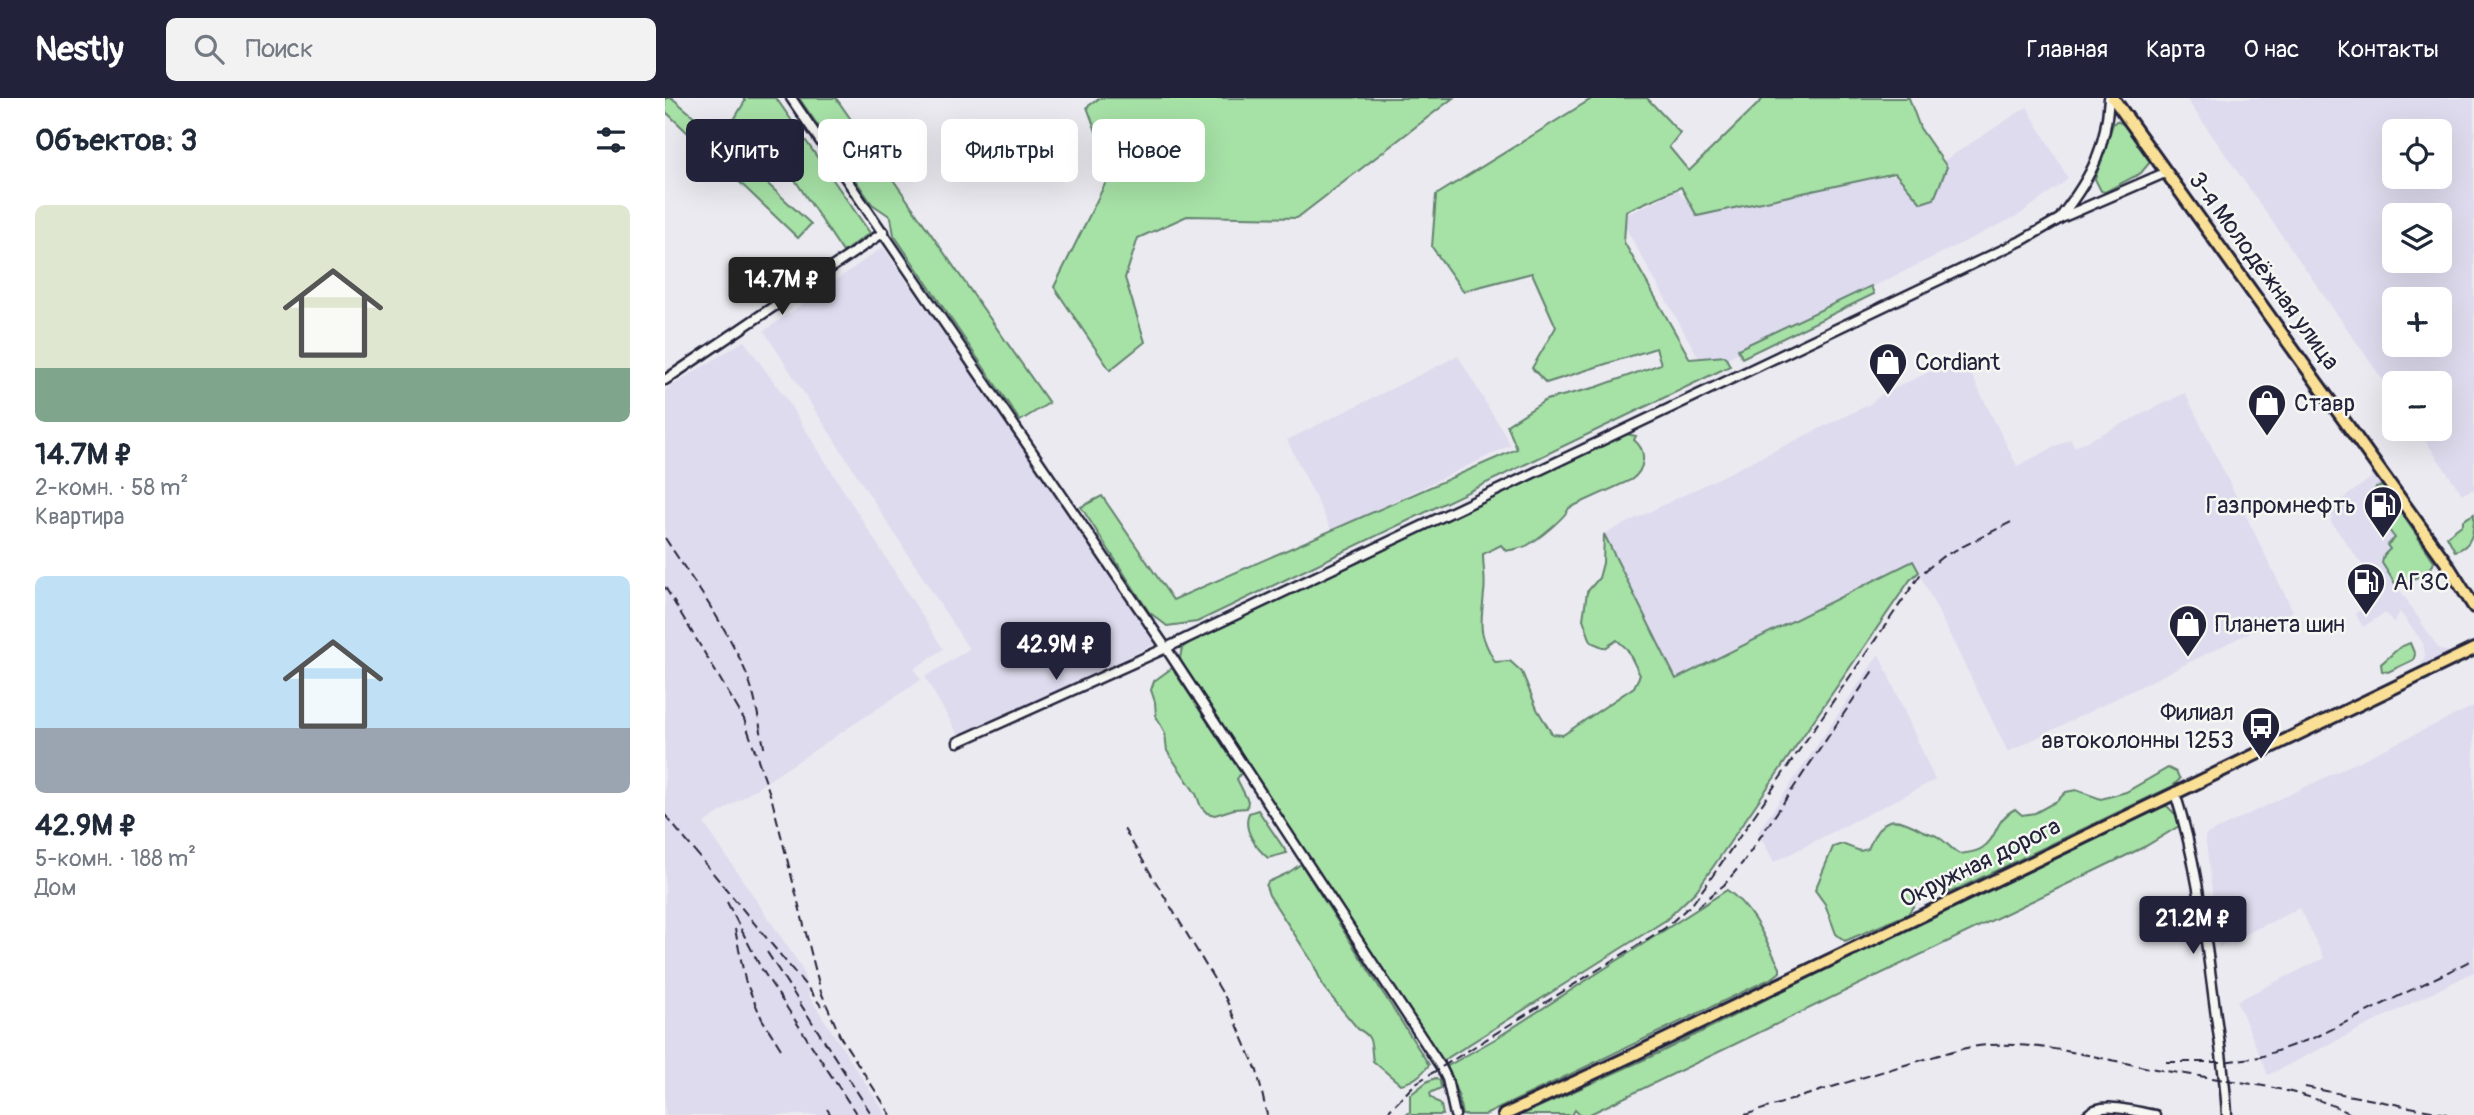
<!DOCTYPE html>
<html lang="ru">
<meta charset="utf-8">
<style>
:root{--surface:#fff;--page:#f2f2f3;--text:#1f2937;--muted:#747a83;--accent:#22223b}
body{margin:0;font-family:Pangolin,sans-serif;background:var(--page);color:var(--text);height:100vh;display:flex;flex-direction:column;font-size:26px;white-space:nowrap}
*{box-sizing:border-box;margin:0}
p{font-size:23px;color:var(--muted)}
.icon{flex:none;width:38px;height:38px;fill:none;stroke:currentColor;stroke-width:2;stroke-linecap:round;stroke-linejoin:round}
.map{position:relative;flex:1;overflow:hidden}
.panel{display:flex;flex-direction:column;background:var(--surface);width:665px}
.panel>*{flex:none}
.top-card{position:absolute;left:21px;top:21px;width:665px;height:63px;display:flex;gap:14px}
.controls{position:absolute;left:1717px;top:21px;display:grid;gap:14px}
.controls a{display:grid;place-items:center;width:70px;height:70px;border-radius:10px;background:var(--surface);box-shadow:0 7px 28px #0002;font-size:35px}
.price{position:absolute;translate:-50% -60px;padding:0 16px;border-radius:7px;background:var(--accent);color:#fff;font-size:23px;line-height:46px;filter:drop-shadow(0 2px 4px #0008)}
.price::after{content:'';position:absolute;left:50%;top:42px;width:21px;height:16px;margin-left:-10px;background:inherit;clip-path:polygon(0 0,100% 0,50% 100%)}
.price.current{background:#222;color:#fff}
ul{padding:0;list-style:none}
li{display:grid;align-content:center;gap:14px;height:371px;padding:0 35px}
li span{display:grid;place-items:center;height:217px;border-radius:10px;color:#555}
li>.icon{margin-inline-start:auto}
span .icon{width:126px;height:126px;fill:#fffc;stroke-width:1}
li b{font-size:30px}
h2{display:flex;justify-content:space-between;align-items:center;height:84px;padding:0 35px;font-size:30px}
.chip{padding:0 24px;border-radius:10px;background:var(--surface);box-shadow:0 7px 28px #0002;font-size:24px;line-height:63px}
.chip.current{background:var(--accent);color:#fff}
header{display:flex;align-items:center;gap:42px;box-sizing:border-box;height:98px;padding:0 35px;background:var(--accent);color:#fff}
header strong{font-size:33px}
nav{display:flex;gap:38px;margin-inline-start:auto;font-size:24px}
.search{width:490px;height:63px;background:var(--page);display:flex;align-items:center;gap:18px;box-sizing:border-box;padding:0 24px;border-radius:10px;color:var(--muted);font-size:26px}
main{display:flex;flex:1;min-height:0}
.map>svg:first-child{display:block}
.built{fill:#dedbee;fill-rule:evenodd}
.green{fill:#a6e1a6;stroke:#648270;stroke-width:2}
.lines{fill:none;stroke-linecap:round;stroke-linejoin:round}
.minor-casing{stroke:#22223b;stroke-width:13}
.major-casing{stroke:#22223b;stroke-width:16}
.minor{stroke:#f6f6f2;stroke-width:8}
.major{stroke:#fadf96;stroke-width:10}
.rail{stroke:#22223b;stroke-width:2;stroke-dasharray:10 5;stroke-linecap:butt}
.labels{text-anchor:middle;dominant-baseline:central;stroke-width:5;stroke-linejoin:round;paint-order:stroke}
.street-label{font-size:24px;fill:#22223b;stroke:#f6f6f2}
.poi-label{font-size:24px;fill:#22223b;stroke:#f6f6f2;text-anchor:start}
</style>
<header>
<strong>Nestly</strong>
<div class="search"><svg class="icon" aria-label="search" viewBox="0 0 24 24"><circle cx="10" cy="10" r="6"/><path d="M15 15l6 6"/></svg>Поиск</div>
<nav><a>Главная</a><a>Карта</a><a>О нас</a><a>Контакты</a></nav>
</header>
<main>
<section class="panel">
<h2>Объектов: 3<svg class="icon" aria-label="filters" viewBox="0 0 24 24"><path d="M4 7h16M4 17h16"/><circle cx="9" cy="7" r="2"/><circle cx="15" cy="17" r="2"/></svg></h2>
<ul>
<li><span style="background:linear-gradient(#dfe7d0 75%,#7fa58c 0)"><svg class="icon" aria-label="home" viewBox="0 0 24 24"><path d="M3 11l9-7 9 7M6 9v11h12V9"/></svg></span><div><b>14.7M ₽</b><p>2-комн. · 58 m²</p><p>Квартира</p></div></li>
<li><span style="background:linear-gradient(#bfe0f5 70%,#9aa5b1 0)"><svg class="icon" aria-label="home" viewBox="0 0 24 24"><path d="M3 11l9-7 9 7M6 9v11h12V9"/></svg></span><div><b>42.9M ₽</b><p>5-комн. · 188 m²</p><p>Дом</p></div></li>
</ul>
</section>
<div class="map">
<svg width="1809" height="1017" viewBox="0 0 1809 1017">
<rect width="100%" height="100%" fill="#ebeaf0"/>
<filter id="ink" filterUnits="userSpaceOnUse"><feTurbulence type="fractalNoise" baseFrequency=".0143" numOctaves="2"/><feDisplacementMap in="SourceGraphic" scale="14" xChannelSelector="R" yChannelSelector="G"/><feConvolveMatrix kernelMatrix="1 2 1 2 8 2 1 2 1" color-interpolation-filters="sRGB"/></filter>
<g filter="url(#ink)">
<g class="built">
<path d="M1521,0H1809V391L1797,396L1752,331H1774V285H1729V298ZM1729,33H1774V79H1729ZM1729,117H1774V163H1729ZM1729,201H1774V247H1729Z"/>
<path d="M1362,9L1403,80L1398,85L1354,117L1040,271L955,120L1013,92L1018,100L1067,97L1235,77L1233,70L1280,62Z"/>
<path d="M218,149L479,523L492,545L295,640L260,579L304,551L99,233Z"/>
<path d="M79,243L120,299L278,551L249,571L256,582L39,725L137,870L144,898L221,1017H0V292Z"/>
<path d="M793,258L846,347L667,433L622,342Z"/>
<path d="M1297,258L1352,368L1405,341L1410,349L1520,295L1628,513L1343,654L1248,463L1011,581L939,436L1205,306L1216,297Z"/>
<path d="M1705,373L1718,388H1714L1709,395L1722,423L1721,428L1730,440L1717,465L1774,551L1785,554L1755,569L1760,558L1758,545L1735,514L1729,525L1721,516H1718L1698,529L1690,515L1696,512L1691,502L1714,488H1721L1713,479L1698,468L1666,424L1668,408L1706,380Z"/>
<path d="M1214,556L1270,682L1109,764L1093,734Z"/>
<path d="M1809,608V874L1603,977L1572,903L1659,860L1635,810L1554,849L1540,737Z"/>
</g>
<g class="green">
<path d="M0,0H7L57,42L80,3L78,0H111L205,135L178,154L92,25L65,51L146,126L133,140L0,13Z"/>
<path d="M134,0H171L384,305L355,323L229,137L226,119L207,106Z"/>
<path d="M435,0H788L632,120L522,118L473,140L460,180L480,244L445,272L389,189L446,74L422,9Z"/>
<path d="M928,0H982L1015,35L1004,49L1024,73L1099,0H1244L1255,30L1282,69L1269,101L1256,105L1230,75L1032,118L1016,89L961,113L959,144L1025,261L1060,258L1065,268L532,524L502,528L484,514L416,409L437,398L508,502L852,351L842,327L881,302L932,289L996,266L991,250L881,285L867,270L891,229L867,175L798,193L767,149L771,97Z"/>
<path d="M1451,23C1466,27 1480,50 1485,64L1476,75L1440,94L1436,93L1430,81L1448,26Z"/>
<path d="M1206,188L1209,196L1077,260L1073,251Z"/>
<path d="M961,336L971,338L969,342C983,353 980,372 966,382L904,410C900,420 873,441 863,447C856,451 848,451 841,453L836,447L818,456C818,469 821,483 819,495C816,529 812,532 830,564L845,563L857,574L872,611L887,636L898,637L969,589L975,577L962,551L952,542L940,550L926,544L918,521L922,494L934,480L938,465L939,436L1011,581L1248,463L1254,474L1245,482L1050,766L1031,793L1001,822L776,964L735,898L517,567L515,560L517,550L535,537Z"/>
<path d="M1718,388L1769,463L1768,467C1759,475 1744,487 1731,487L1717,465L1719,457L1725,451L1722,447L1730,440L1721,428L1722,423L1709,395L1711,389Z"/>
<path d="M1809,416C1809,432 1808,449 1790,453L1782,438L1798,426V422Z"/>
<path d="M1745,545L1750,557L1748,562L1723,574L1717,573L1716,566L1735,549Z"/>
<path d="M507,570L576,675L572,681L583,703L582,710L569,711L550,717L542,715L536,709L531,696L502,653L500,635L491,618L490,604L486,592L489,583Z"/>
<path d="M1503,670L1511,674L1515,681L1508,688L1286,794C1272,792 1264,787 1251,794V804L1243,816L1180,843L1171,836L1160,806L1150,792L1168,749L1177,746L1195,753L1203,751C1217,719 1226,715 1258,733C1263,735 1269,736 1273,739C1282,744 1286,752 1295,756C1301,755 1312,754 1317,750C1333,740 1329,722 1350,711L1357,717L1370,715L1392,703L1401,694L1411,692L1436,701L1461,694Z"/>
<path d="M1502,708L1511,717L1514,728L1481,748L923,1017H915L910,1012L907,1017H856L996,954L1240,832L1495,709Z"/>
<path d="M593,712L622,755L603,760C591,750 577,731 584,715Z"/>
<path d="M636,766L764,967C756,977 748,984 735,986L708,963C705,948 710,939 693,931L659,890L648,865L604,797L601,788L603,784L623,775Z"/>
<path d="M1062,792C1089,811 1100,841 1115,870V874L1109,879L820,1017H797L793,996L781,969L830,941Z"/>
<path d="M771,980L775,983L776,990L765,995L766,999L776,1007L778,1017H741L745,1014V997L763,983Z"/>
</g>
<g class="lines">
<g class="minor-casing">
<g id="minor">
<path d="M126,0L501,550L776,969L782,981L790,1017"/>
<path d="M1397,117C1427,78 1441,50 1444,0"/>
<path d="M0,282L219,134"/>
<path d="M293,644L501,550L1356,143L1396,120L1502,74"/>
<path d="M1510,695C1531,760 1539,827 1548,895C1553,936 1560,976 1562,1017"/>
<path d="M1422,1017C1437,1002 1471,1014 1490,1017"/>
</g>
</g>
<g class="major-casing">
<g id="major">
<path d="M1448,0L1782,466L1809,509"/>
<path d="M839,1017L966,958L1809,551"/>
</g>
</g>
<use href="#minor" class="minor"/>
<use href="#major" class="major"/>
<g class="rail">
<path d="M0,440C27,482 59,524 79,570C91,596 94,626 100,654"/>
<path d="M0,489L79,621L107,702L156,894L177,942"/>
<path d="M0,717L146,894L156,908"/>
<path d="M459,731L561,901L592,973L602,1017"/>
<path d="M62,804L96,870L192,1017"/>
<path d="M1032,809L1059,787L1079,763L1209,571"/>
<path d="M70,831L80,882L97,921L116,951"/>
<path d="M102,854L207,1017"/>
<path d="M173,935L226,1017"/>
<path d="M1501,964H1558L1595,959L1651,939L1809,861"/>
<path d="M1640,989L1787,1017"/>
<path d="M162,1011L166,1017"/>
<path d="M720,1017L751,985L1000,830L1028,805L1044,783L1255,477L1277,459L1348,423"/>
<path d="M1080,1017C1135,999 1191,981 1247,965C1272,958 1299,948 1325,947C1389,944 1451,966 1514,975C1575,985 1632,988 1688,1017"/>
</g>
</g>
</g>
<defs>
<g id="shop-pin" transform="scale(2.0125)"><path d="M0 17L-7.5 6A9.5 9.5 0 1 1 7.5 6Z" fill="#22223b" stroke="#f6f6f2"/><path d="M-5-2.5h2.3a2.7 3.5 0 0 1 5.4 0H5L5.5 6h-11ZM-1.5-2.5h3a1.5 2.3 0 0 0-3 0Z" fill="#fff"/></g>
<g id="fuel-pin" transform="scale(2.0125)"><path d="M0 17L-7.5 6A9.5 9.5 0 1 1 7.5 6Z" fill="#22223b" stroke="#f6f6f2"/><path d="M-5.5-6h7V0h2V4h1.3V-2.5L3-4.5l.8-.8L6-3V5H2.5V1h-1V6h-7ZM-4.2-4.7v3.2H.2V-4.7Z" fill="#fff"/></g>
<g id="bus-pin" transform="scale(2.0125)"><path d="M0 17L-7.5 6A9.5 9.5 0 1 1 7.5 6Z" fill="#22223b" stroke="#f6f6f2"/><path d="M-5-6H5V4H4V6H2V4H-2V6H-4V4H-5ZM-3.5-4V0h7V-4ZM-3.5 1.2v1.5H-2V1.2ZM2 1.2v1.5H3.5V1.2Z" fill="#fff"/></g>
</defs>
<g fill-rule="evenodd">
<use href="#shop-pin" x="1223" y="264"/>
<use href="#shop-pin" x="1602" y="305"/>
<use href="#fuel-pin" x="1718" y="407"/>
<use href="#fuel-pin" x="1701" y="484"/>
<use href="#shop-pin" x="1523" y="526"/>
<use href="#bus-pin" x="1596" y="628"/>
</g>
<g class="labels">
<g class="street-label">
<text transform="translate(1599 173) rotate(54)">3-я Молодёжная улица</text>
<text transform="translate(1315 765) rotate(-26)">Окружная дорога</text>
</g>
<g class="poi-label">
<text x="1250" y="264">Cordiant</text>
<text x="1629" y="305">Ставр</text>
<text x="1691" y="407" text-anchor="end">Газпромнефть</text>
<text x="1728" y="484">АГЗС</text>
<text x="1550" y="526">Планета шин</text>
<text x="1569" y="614" text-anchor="end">Филиал<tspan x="1569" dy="28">автоколонны 1253</tspan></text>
</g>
</g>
</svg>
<div class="controls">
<a><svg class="icon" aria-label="locate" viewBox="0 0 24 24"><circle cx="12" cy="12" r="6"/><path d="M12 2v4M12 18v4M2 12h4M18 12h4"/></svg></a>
<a><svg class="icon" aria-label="layers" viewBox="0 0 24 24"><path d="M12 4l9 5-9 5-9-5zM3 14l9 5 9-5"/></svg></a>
<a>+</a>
<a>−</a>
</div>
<b class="price current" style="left:117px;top:219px">14.7M ₽</b>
<b class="price" style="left:391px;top:584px">42.9M ₽</b>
<b class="price" style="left:1528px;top:858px">21.2M ₽</b>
<div class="top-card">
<a class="chip current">Купить</a>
<a class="chip">Снять</a>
<a class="chip">Фильтры</a>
<a class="chip">Новое</a>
</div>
</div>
</main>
